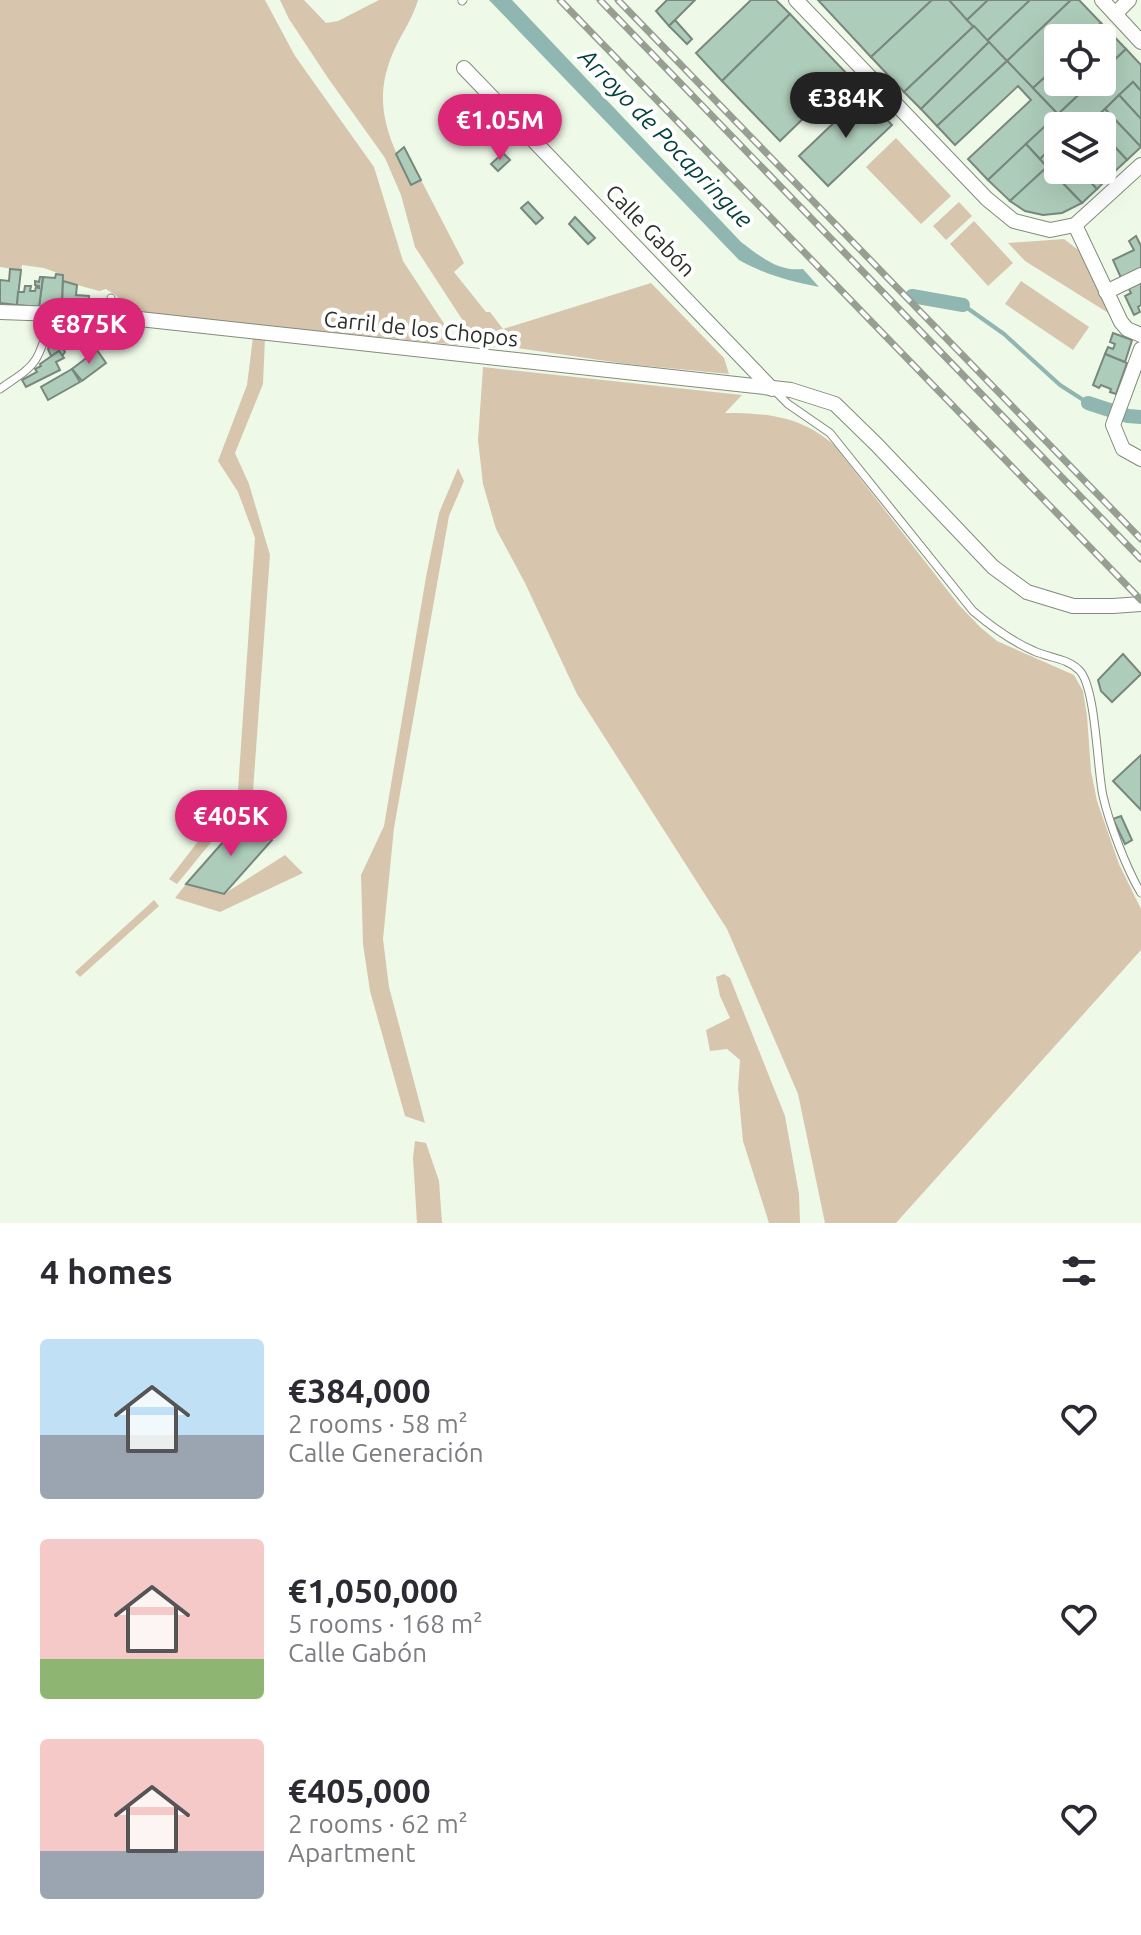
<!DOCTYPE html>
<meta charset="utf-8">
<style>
:root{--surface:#fff;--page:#f7f7f7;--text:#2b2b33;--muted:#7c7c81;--accent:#db2777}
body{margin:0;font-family:Ubuntu,sans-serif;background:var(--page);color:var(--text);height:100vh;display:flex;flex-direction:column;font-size:30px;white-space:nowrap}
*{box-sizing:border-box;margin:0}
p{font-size:26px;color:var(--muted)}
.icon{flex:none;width:44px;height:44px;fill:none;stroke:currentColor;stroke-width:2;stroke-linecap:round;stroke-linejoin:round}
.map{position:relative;height:1223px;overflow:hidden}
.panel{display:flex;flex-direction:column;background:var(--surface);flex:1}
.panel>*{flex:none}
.buttons{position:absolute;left:1044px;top:24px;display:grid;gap:16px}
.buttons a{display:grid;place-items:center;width:72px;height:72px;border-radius:8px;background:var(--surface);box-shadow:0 8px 32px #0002;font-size:40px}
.price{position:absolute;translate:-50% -68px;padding:0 18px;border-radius:28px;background:var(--accent);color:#fff;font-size:26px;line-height:52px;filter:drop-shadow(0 2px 4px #0008)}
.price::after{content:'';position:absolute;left:50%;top:48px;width:24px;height:18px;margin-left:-12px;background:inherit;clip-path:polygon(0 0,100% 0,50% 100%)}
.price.current{background:#222;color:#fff}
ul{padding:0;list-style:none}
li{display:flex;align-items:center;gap:24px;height:200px;padding:0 40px}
li span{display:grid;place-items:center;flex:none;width:224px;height:160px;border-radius:8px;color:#555}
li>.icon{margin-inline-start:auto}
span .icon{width:96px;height:96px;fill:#fffc;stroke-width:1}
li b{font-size:34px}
h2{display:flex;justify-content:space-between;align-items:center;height:96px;padding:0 40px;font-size:34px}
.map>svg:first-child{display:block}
.green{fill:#d7c6ad}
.water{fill:#90b6b1}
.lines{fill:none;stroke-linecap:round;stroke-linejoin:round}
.stream{stroke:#90b6b1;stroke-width:4}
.canal{stroke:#90b6b1;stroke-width:14}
.building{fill:#aeccba;stroke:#78887e;stroke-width:2}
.service-casing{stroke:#828b7c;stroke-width:9}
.minor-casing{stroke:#828b7c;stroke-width:16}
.service{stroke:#fff;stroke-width:7}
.minor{stroke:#fff;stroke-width:14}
.rail-casing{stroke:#979e92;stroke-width:7}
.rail{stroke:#fff;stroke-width:4;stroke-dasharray:12;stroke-linecap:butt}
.labels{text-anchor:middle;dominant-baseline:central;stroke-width:8;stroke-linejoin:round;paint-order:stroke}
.street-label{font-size:22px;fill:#2d302a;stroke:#fff}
.water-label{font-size:24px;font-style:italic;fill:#06423c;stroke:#fff}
</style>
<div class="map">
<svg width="1141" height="1223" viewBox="0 0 1141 1223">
<rect width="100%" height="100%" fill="#eff9e8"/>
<g class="green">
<path d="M0,0H265L295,56L374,167L403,261L458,345L127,312L117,296L106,289L99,291L63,281V275L44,268L22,265L21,270L0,267Z"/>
<path d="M280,0H304L326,23L338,21L379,0H418C413,17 404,30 396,46C370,101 387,134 411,185L421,180L464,263L454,272L486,312H490L503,329L651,283L724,358L729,374L627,364L510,347H480L415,247L401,195L385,158L328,78L289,19Z"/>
<path d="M896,138L951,196L921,224L866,167Z"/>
<path d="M959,202L972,216L946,240L933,226Z"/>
<path d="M974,221L1013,263L988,286L950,244Z"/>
<path d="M1064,239L1081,252L1110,314L1025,261L1008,243Z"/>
<path d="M1021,281L1089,327L1073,350L1005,304Z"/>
<path d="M253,337L265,338L263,384L235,453L249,484L270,555L253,791L177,884L169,879L238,790L255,538L238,492L218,461L247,385Z"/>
<path d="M483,367L742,395L725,413C767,413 801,416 834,445L959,605L980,627L997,641L1074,675L1083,691L1087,716L1091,771L1097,801L1119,864L1141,909V950L896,1223H825L798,1094L727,929L577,694L525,583L496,529L483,484L478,440Z"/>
<path d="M458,468L464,481L449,516L394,828L383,939L389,987L425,1123L405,1116L370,991L363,944L361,875L384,826L426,577L439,513Z"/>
<path d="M285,855L303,873L220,912L175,898L186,884L224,894Z"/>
<path d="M154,900L159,906L80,977L75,972Z"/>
<path d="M724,974L730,978L785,1116L799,1194L800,1223H769L743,1141L738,1088L740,1060L727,1049L710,1051L706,1030L730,1018L720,996L716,977Z"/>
<path d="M415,1141L426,1143L439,1181L442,1223H417L413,1158Z"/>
</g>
<path class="water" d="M489,0H512L741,242C760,256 778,272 803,269L819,287C789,281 766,275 739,260Z"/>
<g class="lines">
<path class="stream" d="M963,305L1004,334L1060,385L1088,403"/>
<g class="canal">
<path d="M912,296L963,305"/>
<path d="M1088,403L1128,416L1141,417"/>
</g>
</g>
<g class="building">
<path d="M667,0H695L669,26L656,11Z"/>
<path d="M751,0H776L790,14L722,81L696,53Z"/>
<path d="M818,0H932L871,57Z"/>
<path d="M932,0H949L974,26L904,92L871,57Z"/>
<path d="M949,0H988L967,20Z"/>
<path d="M988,0H1030L987,41L967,20Z"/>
<path d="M1030,0H1071L1007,61L987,41Z"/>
<path d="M1071,0H1079L1101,23L1086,38H1058V65L1033,88L1007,61Z"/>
<path d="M790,14L848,75L780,141L722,81Z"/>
<path d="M675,20L692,39L687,44L669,26Z"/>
<path d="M1101,23L1126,49L1102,72V38H1086Z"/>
<path d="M974,26L989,42L921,109L904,92Z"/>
<path d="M989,42L1007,61L937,126L921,109Z"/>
<path d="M1126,49L1141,65V91L1133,82L1087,126H1069L1058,114L1092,82H1102V72Z"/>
<path d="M1007,61L1058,114L988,180L968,159L1031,100L1018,86L955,145L937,126Z"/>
<path d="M1058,65V82H1092L1058,114L1033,88Z"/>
<path d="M1133,82L1141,91V119L1119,95Z"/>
<path d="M863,95L892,125L828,186L799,156Z"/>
<path d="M1119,95L1141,119V147L1105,109Z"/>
<path d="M1105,109L1141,147L1127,160L1102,133V126H1095L1091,122Z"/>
<path d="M1058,114L1069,126H1058V146L1056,144L1040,159L1026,144Z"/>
<path d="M1102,133L1127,160L1113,173L1102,161Z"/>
<path d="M1026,144L1047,167L1010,201L988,180Z"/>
<path d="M1056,144L1058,146V170H1080L1097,189L1082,203L1040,159Z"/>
<path d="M404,147L421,180L411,185L396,154Z"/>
<path d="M503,153L510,160L498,171L491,164Z"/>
<path d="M1102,161L1113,173L1097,189L1080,170H1102Z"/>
<path d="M1047,167L1082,203L1062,213L1043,215L1025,211L1010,201Z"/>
<path d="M528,202L543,218L536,224L521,208Z"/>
<path d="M575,217L595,238L588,244L569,224Z"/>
<path d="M1136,236L1141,246V268L1121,278L1113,260L1134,250L1129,241Z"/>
<path d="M10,269L21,270L17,305L0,303V280L9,281Z"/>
<path d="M56,274L63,275L62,308L39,307L43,277L55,278Z"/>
<path d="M40,277H43L39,307L17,305L18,292H24L25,286H31L30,291H35L36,287L39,288V286L35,285V281L39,282Z"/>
<path d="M63,281L77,285L76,295L89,296V301H95V310L62,308Z"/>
<path d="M1141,281V305L1138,307L1140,312L1134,315L1125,296L1131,293L1128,287Z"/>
<path d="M60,321L88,323L78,335L64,334V350L65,352L62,356L59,351L51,356L48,349Z"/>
<path d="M96,324L101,325L111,333L96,348L84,335Z"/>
<path d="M1113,333L1132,340L1125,362L1105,354L1108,347L1113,349L1115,344L1110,342Z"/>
<path d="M97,350L106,363L82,381L72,369Z"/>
<path d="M59,351L64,358L56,362L60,370L26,387L22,380L37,372L35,369L41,366L40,364Z"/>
<path d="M1105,354L1127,363L1116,394L1110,392L1111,389L1101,385L1099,388L1093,385Z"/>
<path d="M72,369L80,382L48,400L41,387Z"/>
<path d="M1123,654L1141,674L1112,702L1101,691L1098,680Z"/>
<path d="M1141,755V810L1113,781Z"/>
<path d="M246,816L272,840L224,894L186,884Z"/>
<path d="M1121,816L1132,840L1125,844L1113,819Z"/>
</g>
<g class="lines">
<g class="service-casing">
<g id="service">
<path d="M462,1L463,0"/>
<path d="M111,298L112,316"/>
<path d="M0,389C12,380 28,372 36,359C44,346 47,329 51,315"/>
<path d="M774,390L788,404L830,433L973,611C992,627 1011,641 1034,651C1049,658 1067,658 1079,670C1096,686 1097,769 1103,796C1109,823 1127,870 1141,893"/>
</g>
</g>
<g class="minor-casing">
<g id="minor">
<path d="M796,0L987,199L1014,221L1050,230L1075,225L1141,165"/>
<path d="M1102,0L1141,42"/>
<path d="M1115,14L1129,0"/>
<path d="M464,68L772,389"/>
<path d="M1075,225L1121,322L1127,329L1141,335"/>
<path d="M1106,292L1141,275"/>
<path d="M0,312L112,316L791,390L835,404L877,445L993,567L1027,592L1073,606H1113L1141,604"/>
<path d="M1141,349L1113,425L1123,449L1141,459"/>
</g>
</g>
<use href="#service" class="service"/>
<use href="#minor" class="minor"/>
<g class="rail-casing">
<g id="rail">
<path d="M560,0L1141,600"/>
<path d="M600,0L1141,559"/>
<path d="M618,0L1141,539"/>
</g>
</g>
<use href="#rail" class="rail"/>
</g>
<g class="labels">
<g class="street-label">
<text transform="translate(651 230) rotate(46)">Calle Gabón</text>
<text transform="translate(421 328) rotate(6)">Carril de los Chopos</text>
</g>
<g class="water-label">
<text transform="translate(666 138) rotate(46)">Arroyo de Pocapringue</text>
</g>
</g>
</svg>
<div class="buttons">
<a><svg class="icon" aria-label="locate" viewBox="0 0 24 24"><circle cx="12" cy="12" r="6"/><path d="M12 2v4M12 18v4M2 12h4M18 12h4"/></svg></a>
<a><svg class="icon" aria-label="layers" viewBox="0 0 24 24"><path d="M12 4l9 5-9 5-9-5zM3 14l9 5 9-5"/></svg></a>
</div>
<b class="price current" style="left:846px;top:140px">€384K</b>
<b class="price" style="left:500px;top:162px">€1.05M</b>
<b class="price" style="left:89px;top:366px">€875K</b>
<b class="price" style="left:231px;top:858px">€405K</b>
</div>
<section class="panel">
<h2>4 homes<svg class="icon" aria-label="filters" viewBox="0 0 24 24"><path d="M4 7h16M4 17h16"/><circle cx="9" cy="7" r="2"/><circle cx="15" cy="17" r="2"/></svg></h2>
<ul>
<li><span style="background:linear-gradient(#bfe0f5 60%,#9aa5b1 0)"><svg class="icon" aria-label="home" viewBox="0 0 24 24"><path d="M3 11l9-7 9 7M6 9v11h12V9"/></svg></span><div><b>€384,000</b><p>2 rooms · 58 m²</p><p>Calle Generación</p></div><svg class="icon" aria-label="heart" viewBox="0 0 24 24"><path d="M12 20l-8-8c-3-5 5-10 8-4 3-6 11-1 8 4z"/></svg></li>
<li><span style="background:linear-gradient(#f6c9c9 75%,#8fb573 0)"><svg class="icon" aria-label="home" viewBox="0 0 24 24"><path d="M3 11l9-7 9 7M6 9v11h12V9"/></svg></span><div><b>€1,050,000</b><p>5 rooms · 168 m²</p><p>Calle Gabón</p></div><svg class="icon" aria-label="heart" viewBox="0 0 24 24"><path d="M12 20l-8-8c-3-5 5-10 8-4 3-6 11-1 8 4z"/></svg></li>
<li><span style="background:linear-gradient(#f6c9c9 70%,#9aa5b1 0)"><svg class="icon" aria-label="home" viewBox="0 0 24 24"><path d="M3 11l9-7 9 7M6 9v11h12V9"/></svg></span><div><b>€405,000</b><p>2 rooms · 62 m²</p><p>Apartment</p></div><svg class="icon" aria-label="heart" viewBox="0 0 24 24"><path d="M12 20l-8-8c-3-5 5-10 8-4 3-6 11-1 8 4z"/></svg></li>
</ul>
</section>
